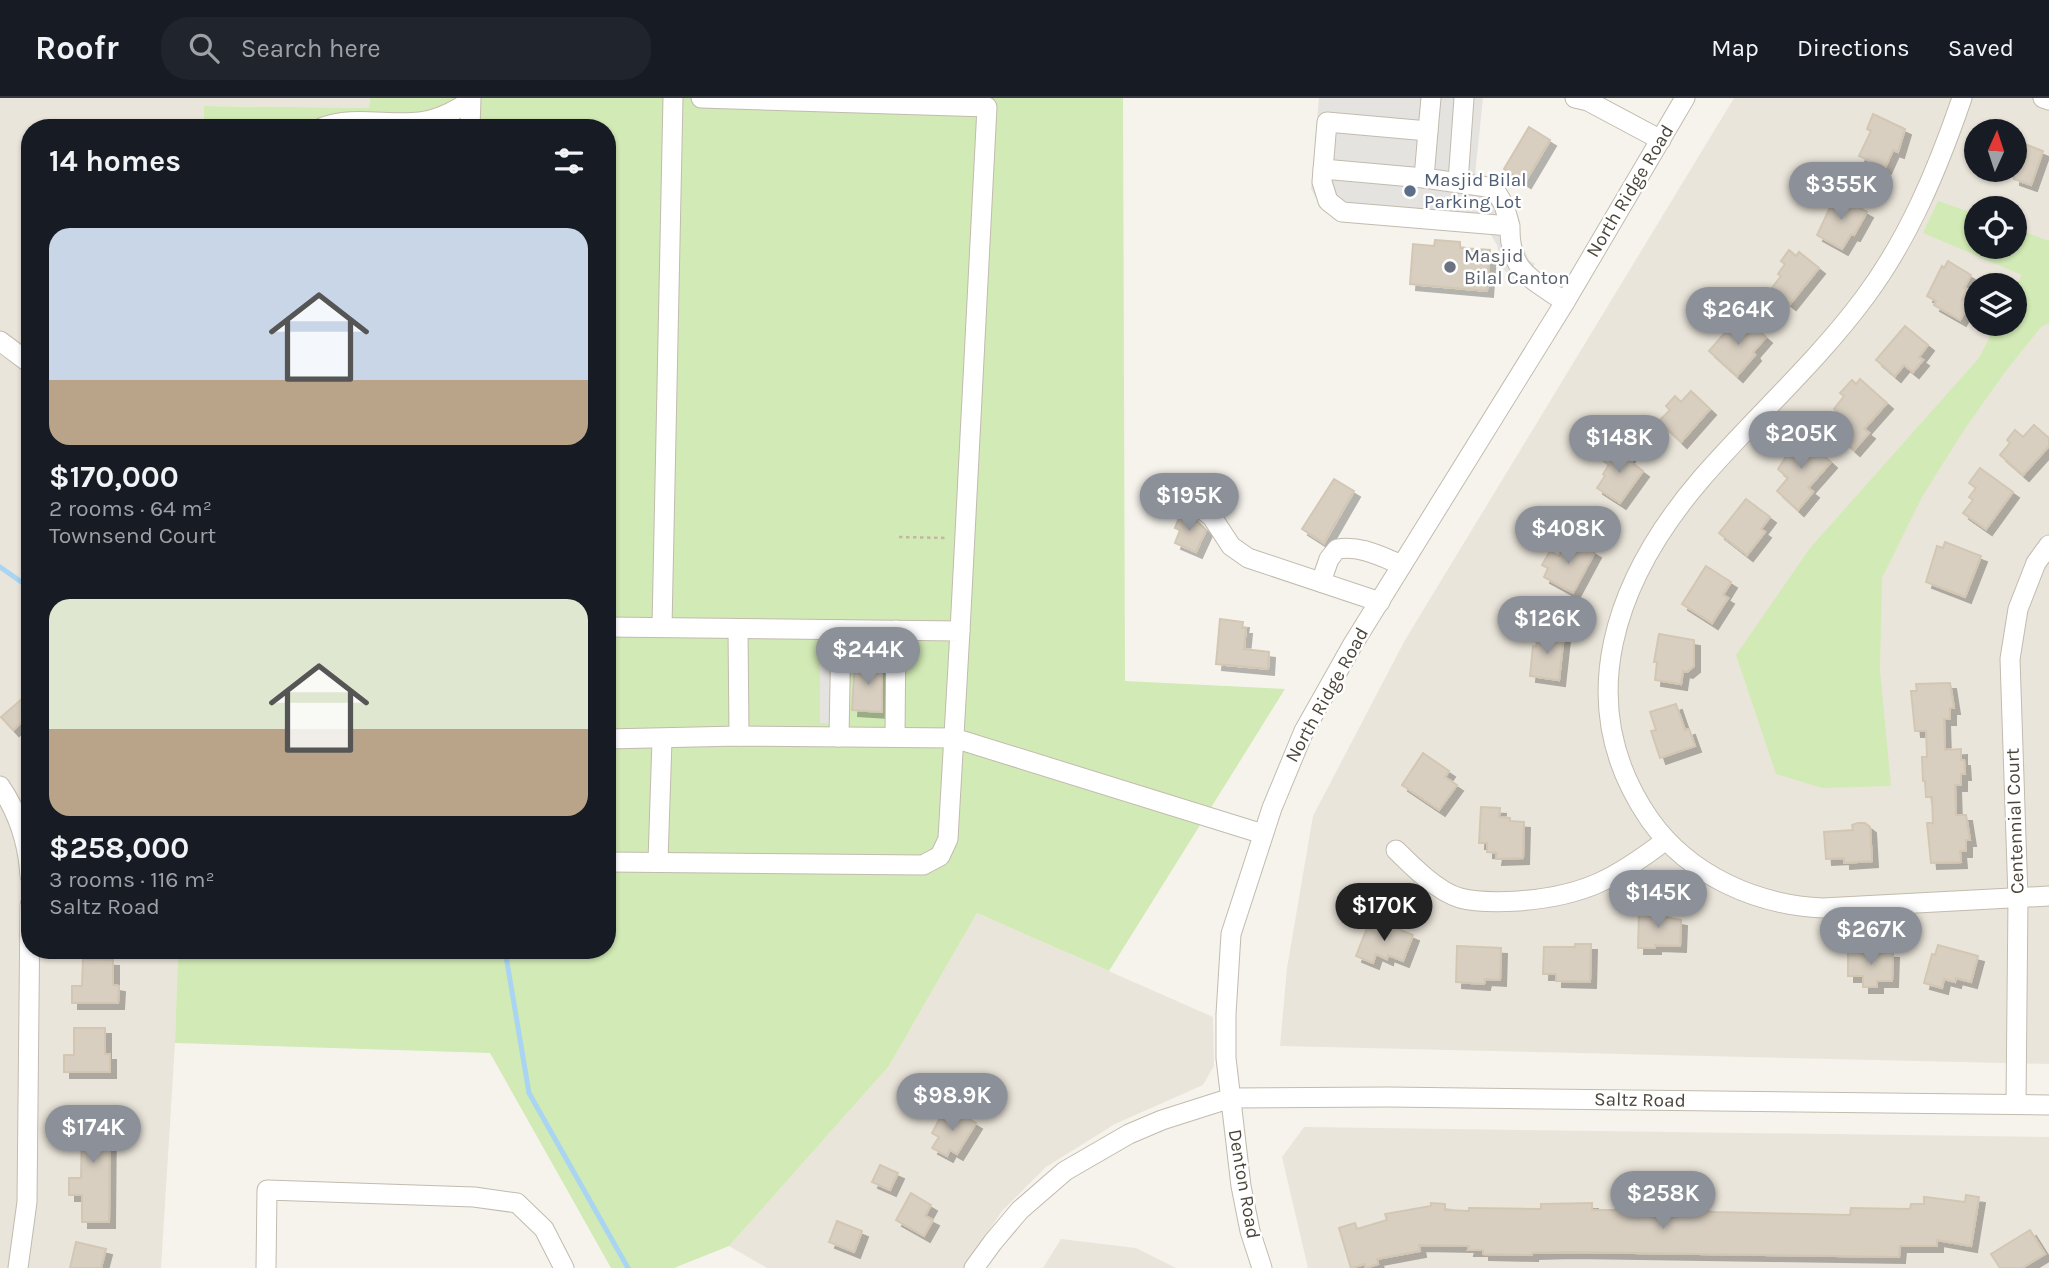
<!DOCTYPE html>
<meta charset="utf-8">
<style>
:root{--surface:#171b24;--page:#20242c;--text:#f1f3f6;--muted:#9ea1a6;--line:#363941;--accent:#8c9099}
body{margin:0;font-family:Karla,sans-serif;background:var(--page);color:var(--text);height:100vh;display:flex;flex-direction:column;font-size:26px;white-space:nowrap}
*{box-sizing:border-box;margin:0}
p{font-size:23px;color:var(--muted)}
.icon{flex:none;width:38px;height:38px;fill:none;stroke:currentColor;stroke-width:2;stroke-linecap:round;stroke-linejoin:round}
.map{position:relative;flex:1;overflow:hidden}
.side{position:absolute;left:21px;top:21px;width:595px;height:840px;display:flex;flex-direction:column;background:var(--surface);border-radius:28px;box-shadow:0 2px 5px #0004}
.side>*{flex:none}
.needle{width:46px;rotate:3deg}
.tools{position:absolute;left:1964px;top:21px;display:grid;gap:14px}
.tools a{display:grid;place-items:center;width:63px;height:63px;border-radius:50%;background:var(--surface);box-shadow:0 2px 5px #0004;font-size:35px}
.price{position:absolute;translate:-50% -60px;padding:0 16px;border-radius:24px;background:var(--accent);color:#fff;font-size:23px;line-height:46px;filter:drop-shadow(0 2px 4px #0008)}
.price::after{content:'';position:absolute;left:50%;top:42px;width:21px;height:16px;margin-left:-10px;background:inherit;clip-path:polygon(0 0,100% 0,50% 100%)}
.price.on{background:#222;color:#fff}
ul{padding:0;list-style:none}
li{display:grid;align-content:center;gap:14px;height:371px;padding:0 28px}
li span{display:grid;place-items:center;height:217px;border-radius:21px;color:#555}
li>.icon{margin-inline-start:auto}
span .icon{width:126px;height:126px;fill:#fffc;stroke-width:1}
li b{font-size:30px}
h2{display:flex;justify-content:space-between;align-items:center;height:84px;padding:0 28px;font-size:30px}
header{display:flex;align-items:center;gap:42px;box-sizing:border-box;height:98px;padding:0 35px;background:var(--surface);border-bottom:2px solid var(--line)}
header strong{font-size:33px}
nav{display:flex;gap:38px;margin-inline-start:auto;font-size:24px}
.search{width:490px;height:63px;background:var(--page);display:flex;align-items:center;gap:18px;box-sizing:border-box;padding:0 24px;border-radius:28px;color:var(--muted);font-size:26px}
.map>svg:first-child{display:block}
.residential{fill:#eae5da;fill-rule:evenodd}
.green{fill:#d2eab5}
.parking{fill:#e5e3e0}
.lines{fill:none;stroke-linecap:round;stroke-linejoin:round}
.stream{stroke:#a9d4f2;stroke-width:5}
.building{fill:#d8cfc1;stroke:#d3c7b4;stroke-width:2;filter:url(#shadow)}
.minor-casing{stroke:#c2bbae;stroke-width:21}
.path{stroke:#c4b79f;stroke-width:2.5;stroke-dasharray:3.5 3.5;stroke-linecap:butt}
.minor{stroke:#fff;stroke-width:19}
.service-dot{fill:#5c6f8a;stroke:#fff;stroke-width:2.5}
.worship-dot{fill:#6b7280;stroke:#fff;stroke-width:2.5}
.labels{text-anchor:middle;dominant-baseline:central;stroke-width:5;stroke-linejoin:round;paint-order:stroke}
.service-label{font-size:19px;fill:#4e5e75;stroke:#fff;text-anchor:start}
.street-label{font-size:19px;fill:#4b4439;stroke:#fff}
.worship-label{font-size:19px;fill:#5b616d;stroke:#fff;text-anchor:start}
</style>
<header>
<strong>Roofr</strong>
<div class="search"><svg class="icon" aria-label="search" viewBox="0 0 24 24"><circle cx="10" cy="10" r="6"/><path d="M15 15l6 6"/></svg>Search here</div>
<nav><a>Map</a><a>Directions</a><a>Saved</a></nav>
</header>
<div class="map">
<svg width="2049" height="1170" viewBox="0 0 2049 1170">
<defs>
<filter id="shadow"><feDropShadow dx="6" dy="6" stdDeviation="0" flood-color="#0004"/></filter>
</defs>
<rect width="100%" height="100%" fill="#f6f3ec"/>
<g class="residential">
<path d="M0,0H370L369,10L205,8L204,30H30V852H178L175,945L161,1170H0Z"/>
<path d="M1734,0H2049V966L1280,948L1287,870L1313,718L1405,542ZM1976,33H2014V72H1976ZM1976,110H2014V149H1976ZM1976,187H2014V226H1976Z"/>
<path d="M977,815L1213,919L1214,968L1203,987L1115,1026L1046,1069L1002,1113L964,1170H767L729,1148L889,968Z"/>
<path d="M1304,1029L2049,1039V1170H1308L1282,1059Z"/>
<path d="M1061,1141L1136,1150L1176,1170H1043Z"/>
</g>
<g class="green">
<path d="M370,0H1123L1125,583L1285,591L1109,873L977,815L889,968L729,1148L674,1170H611L490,955L175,945L178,852H607V30H204V8L369,10Z"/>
<path d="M1938,103L1976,116V149H2014V130L2049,143V225L2041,229L2005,274L1964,332L1922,399L1882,480L1880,572L1891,688L1822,690L1776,676L1736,557L1810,450L1979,260L1996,226H2014V191L2022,177L1923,135Z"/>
</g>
<g class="parking">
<path d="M1319,0H1483L1475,77L1494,78L1504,85L1522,146L1529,162L1535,166L1522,187L1505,173L1501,166L1497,147L1490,136L1344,122L1327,115L1320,107L1311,91Z"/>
<path d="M820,542L841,543L840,626L820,625Z"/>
</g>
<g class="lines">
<g class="stream">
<path d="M0,469L30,490"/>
<path d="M505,852L529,995L628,1170"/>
</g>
</g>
<g class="building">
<path d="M1873,16L1905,31L1898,54L1893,52L1885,70L1859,58L1871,33L1867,31Z"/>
<path d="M1529,29L1550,42L1525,84L1504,71Z"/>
<path d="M2014,42L2043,53L2031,87L2014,81Z"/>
<path d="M1836,97L1867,114L1854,137L1851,136L1842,151L1817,137Z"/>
<path d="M1435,142L1460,144V150L1490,152L1487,193L1410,186L1413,146L1434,148Z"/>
<path d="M1789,152L1796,158L1799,154L1819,170L1790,206L1771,191L1781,178L1778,176L1785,166L1781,163Z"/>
<path d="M1948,163L1971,177L1964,190L1967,191L1962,202L1969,206L1960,222L1934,207L1936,203L1927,198L1942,168L1944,170Z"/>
<path d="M1746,222L1766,239L1753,254L1755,257L1737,278L1709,253L1731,228L1737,233Z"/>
<path d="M1905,228L1928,247L1919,259L1923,262L1913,274L1904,267L1895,278L1876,262Z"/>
<path d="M1860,281L1887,305L1864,331L1869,335L1854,352L1834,334L1845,321L1834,311L1844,298L1840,295L1852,282L1856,286Z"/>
<path d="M1691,293L1710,311L1681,344L1659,323L1670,312L1666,308L1675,298L1681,304Z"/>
<path d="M2034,327L2049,340V348L2023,377L2000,357L2010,345L2007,342L2015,332L2023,339Z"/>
<path d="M1804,340L1831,364L1808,390L1813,394L1798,412L1777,393L1788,380L1778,371L1787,357L1784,354L1795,341L1800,345Z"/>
<path d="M1612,347L1629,358L1627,361L1643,373L1620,405L1597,390L1605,378L1603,376L1609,367L1602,362Z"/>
<path d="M1980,370L2013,394L1986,431L1963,415L1973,402L1969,399L1976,390L1969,385Z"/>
<path d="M1334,381L1354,393L1324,445L1302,431Z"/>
<path d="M1746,401L1770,419L1761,431L1765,434L1747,457L1719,435Z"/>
<path d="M1181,415L1194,420L1206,432L1196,454L1175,445L1180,432L1175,430Z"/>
<path d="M1573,442L1595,454L1573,495L1544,479L1548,470L1542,467L1550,453L1559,458L1562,452L1566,454Z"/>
<path d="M1945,444L1981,458L1965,499L1926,484L1937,448L1943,450Z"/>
<path d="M1706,468L1731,484L1723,497L1728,500L1712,525L1682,506Z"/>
<path d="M1220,521L1243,524L1242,530H1246L1244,551L1269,554L1268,571L1216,566Z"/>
<path d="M1538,534L1564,537L1559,582L1530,578L1533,548L1536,549Z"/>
<path d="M1659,536L1694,542V568L1687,574L1683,573L1681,586L1655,582L1657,564H1654Z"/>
<path d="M855,564H882V614L852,612Z"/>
<path d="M1950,585L1954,610H1950V621H1944L1945,652L1961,651V662H1964L1965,676H1961V687H1955L1956,717H1966L1970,742H1966V753H1960L1961,764L1931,765L1927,725H1933L1932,699H1926L1925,683H1923L1922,659H1927L1926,633H1915L1911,593H1917L1916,586Z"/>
<path d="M30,594V631L23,623L13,632L1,619Z"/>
<path d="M1676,606L1685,632L1689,631L1695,648L1660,660L1651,633L1656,632L1650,614Z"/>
<path d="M1423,655L1449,673L1445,679L1457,687L1439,712L1402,687Z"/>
<path d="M1481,709L1500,710L1499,719L1510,720V723L1524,724L1523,760L1496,761L1497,755L1487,754V745H1479Z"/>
<path d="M1858,725H1865L1870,729L1872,763L1844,765V760L1826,761L1824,734L1853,732L1852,727Z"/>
<path d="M1639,813L1665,814V819L1681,822L1680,848L1655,847V850H1638Z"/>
<path d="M1376,822L1413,837L1403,863L1388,857L1387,861L1376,856L1373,865L1356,858L1367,830L1372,832Z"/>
<path d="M1575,846H1591L1590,884L1556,883V876H1543L1544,849H1575Z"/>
<path d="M1938,847L1978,858L1971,884L1956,880L1955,884L1944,881L1942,890L1924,885L1932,856L1935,857Z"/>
<path d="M1457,848L1501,850L1500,882L1485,881L1484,886L1456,884Z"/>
<path d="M1848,853L1893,854L1892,883H1877V889H1863V878H1848Z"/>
<path d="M83,861L113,862V887L119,888L118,905H72V888H82Z"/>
<path d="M74,930H105V956H110V974H64V957H74Z"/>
<path d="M954,1012L976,1025L957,1056L950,1052L947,1058L932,1050L939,1039L932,1035L940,1020L947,1024Z"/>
<path d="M69,1013H110L109,1124H82V1097H69V1080H81L82,1029H69Z"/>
<path d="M880,1067L898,1075L890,1092L872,1084Z"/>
<path d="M911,1095L931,1107L925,1118L933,1122L924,1138L896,1122Z"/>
<path d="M1966,1097L1979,1099L1971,1148L1937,1142V1148H1900L1899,1159L1568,1154L1532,1155V1157L1483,1156V1152H1468L1469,1148L1419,1147L1420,1153L1377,1161L1378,1166L1366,1170L1365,1166L1351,1170L1339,1130L1355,1125L1357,1131L1387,1122L1385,1116L1431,1108V1105L1445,1106V1112L1469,1113V1110L1541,1111V1106L1592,1105V1112H1616V1106H1702V1113L1715,1114L1850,1117L1851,1110L1910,1111L1911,1106H1924V1099L1965,1104Z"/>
<path d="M837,1123L862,1133L854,1154L829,1144Z"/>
<path d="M2030,1132L2045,1156L2022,1170H2000L1991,1156Z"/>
<path d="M76,1144L106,1151L101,1170H70Z"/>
</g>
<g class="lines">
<g class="minor-casing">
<g id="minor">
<path d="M701,0L987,9L960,533"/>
<path d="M1575,0L1588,3L1661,42"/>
<path d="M1962,0C1938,70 1909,140 1865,199C1817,264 1755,319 1702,380C1616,480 1569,605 1650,722C1690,778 1757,807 1823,810L2049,798"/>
<path d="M2043,0L2049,2"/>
<path d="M321,30C352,17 388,28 420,24C439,22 455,13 470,3"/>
<path d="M470,30L471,0"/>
<path d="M1428,33L1431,0"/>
<path d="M1323,71L1424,80"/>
<path d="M1458,84L1464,0"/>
<path d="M1510,128L1504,107L1494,90L1424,80L1428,33L1327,24L1322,84L1328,103L1342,114L1510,128C1509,174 1531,180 1565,204"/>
<path d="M0,243L28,264"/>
<path d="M1170,387L1212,419L1231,448L1248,460L1380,504"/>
<path d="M1321,484L1329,461L1337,451C1360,447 1380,458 1402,467"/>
<path d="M607,529L960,533L948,741L940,758L923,767L607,764"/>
<path d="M662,529L673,0"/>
<path d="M738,531L739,638"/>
<path d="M839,639L841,532"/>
<path d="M895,639L896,532"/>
<path d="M607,641L739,638L954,640L1263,736"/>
<path d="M0,688C19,716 28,744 30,778"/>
<path d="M1396,752C1412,768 1438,794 1460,800C1478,805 1501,804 1519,803C1584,798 1615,781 1666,742"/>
<path d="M658,763L662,642"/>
<path d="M2016,1006L2018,800L2010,561L2018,511L2036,465L2049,447"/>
<path d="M18,1170L27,1104L30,807"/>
<path d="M266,1170L267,1092L474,1099L517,1105L544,1131L564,1170"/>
<path d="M974,1170L993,1144L1020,1112L1065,1073L1129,1036L1162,1022L1231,1000L1388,999L2049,1007"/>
<path d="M1262,1170L1250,1133L1241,1088L1226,960V916L1231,836L1272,710L1304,633L1353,546L1565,204L1685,0"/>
</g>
</g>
<path class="path" d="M899,439L948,440"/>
<use href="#minor" class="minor"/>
</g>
<circle class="service-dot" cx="1410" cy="93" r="7"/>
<circle class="worship-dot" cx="1450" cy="169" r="7"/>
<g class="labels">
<g class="service-label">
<text x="1424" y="82">Masjid Bilal<tspan x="1424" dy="22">Parking Lot</tspan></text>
</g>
<g class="street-label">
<text transform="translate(1630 93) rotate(-59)">North Ridge Road</text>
<text transform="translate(1327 597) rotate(-61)">North Ridge Road</text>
<text transform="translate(2015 723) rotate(-92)">Centennial Court</text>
<text transform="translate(1640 1002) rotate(1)">Saltz Road</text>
<text transform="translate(1244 1086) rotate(80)">Denton Road</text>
</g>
<g class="worship-label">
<text x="1464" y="158">Masjid<tspan x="1464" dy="22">Bilal Canton</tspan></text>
</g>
</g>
</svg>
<div class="tools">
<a><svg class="needle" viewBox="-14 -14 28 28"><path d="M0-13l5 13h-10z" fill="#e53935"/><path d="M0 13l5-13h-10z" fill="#9ea1a6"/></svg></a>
<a><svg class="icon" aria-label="locate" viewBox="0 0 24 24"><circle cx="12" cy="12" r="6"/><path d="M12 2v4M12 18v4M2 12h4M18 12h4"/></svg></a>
<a><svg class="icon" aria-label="layers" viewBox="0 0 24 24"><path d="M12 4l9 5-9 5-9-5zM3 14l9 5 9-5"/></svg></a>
</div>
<b class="price" style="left:1841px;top:124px">$355K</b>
<b class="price" style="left:1738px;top:249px">$264K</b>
<b class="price" style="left:1801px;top:373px">$205K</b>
<b class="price" style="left:1619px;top:377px">$148K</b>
<b class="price" style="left:1189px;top:435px">$195K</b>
<b class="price" style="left:1568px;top:468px">$408K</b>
<b class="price" style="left:1547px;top:558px">$126K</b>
<b class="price" style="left:868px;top:589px">$244K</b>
<b class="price" style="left:1658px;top:832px">$145K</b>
<b class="price on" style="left:1384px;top:845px">$170K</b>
<b class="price" style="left:1871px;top:869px">$267K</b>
<b class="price" style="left:952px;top:1035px">$98.9K</b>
<b class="price" style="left:93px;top:1067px">$174K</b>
<b class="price" style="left:1663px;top:1133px">$258K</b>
<section class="side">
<h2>14 homes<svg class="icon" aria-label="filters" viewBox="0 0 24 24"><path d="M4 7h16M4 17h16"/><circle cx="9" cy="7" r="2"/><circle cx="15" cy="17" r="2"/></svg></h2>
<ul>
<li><span style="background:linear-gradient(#c9d6e8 70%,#b9a48a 0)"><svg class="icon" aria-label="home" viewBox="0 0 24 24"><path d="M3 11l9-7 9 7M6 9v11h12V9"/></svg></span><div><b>$170,000</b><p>2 rooms · 64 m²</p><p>Townsend Court</p></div></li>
<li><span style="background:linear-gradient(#dfe7d0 60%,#b9a48a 0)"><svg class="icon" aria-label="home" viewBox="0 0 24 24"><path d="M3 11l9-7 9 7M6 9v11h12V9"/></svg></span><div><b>$258,000</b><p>3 rooms · 116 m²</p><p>Saltz Road</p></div></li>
</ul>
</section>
</div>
